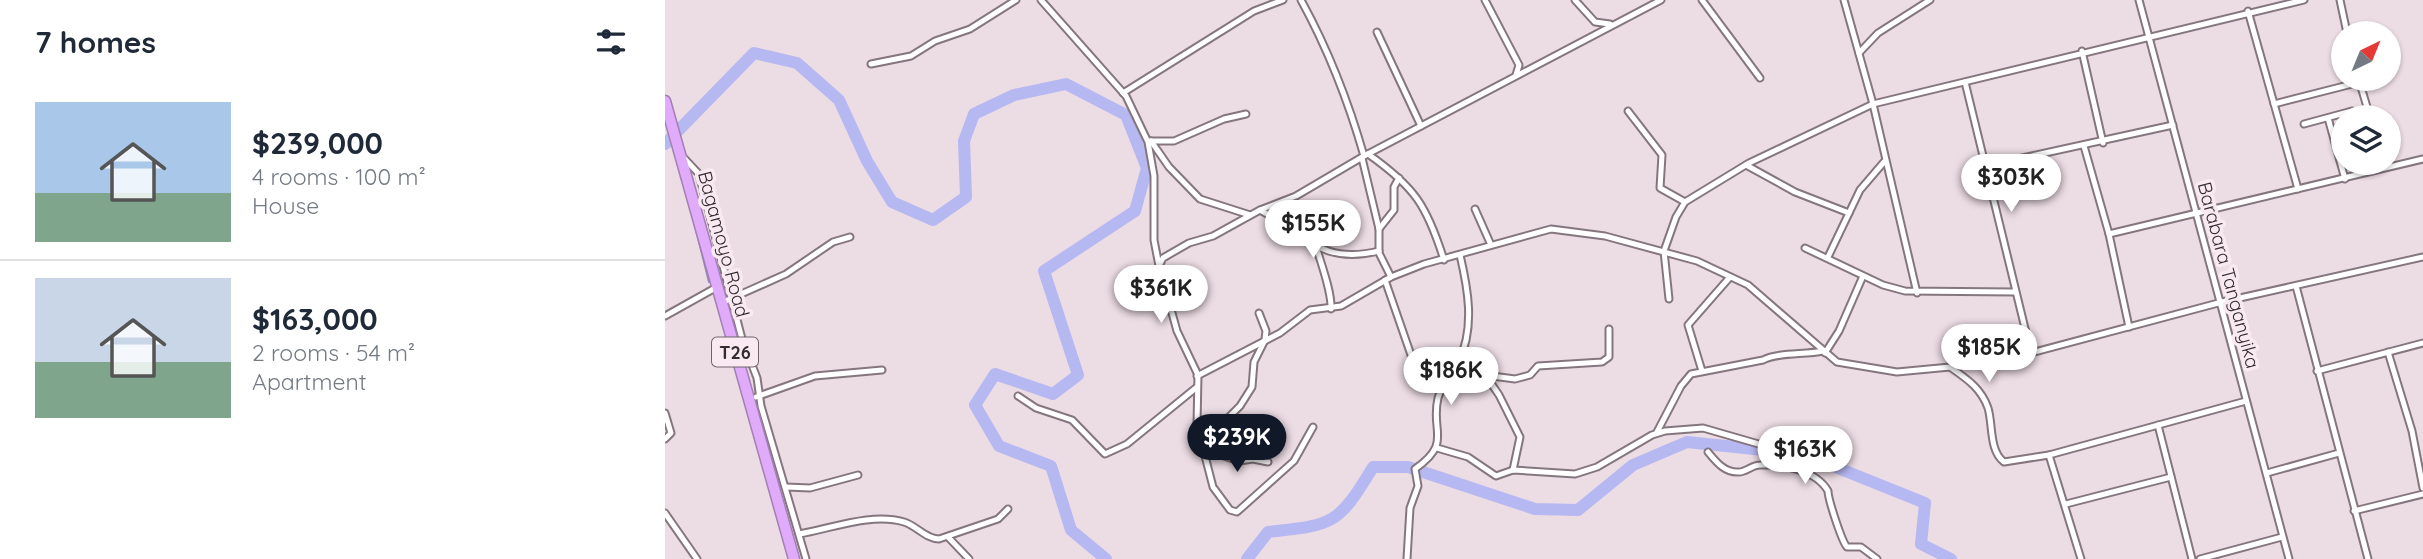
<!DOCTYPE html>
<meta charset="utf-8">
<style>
:root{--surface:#fff;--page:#f6f6f7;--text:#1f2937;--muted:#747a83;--line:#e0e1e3;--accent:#111827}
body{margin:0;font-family:Quicksand,sans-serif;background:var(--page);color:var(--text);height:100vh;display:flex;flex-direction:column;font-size:26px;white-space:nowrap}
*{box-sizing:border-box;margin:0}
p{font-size:23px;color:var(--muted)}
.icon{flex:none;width:38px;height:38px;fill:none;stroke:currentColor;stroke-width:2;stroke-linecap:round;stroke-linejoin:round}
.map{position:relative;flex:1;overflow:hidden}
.details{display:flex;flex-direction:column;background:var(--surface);width:665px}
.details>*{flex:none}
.needle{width:46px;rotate:43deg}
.fabs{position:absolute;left:1666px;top:21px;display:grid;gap:14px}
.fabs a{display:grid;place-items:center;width:70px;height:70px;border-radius:50%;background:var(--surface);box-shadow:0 2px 5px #0004;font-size:35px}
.price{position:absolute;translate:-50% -60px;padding:0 16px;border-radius:24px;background:#fff;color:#222;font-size:23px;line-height:46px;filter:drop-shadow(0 2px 4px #0008)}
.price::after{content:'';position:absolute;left:50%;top:42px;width:21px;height:16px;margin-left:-10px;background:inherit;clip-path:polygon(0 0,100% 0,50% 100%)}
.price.current{background:var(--accent);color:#fff}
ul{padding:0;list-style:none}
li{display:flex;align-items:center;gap:21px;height:175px;padding:0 35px}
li+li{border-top:2px solid var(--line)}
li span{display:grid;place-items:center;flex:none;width:196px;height:140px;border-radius:0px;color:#555}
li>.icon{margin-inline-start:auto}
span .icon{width:84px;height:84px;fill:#fffc;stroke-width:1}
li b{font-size:30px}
h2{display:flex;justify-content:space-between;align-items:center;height:84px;padding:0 35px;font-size:30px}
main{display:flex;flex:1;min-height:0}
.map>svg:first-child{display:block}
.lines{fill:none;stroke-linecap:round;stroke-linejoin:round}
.stream{stroke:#8f8eb8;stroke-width:2}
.river{stroke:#b6b8f2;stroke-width:12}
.street-casing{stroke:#85767e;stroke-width:9}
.highway-casing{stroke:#a37fb3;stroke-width:13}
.street{stroke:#fff;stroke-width:5}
.highway{stroke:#dfabfa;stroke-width:10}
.labels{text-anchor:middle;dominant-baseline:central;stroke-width:7;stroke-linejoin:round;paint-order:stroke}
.shield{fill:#f9e9f1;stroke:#6e656a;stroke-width:2}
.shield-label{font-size:18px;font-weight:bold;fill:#332d30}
.street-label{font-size:19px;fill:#332d30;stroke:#f9e9f1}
</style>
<main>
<section class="details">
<h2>7 homes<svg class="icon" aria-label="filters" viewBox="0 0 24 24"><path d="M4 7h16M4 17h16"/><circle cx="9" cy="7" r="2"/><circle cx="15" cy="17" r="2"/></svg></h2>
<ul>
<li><span style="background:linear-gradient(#a9c7e8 65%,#7fa58c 0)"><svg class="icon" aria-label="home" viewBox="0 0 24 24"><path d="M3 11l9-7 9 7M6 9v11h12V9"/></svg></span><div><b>$239,000</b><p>4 rooms · 100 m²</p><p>House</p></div></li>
<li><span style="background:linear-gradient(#c9d6e8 60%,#7fa58c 0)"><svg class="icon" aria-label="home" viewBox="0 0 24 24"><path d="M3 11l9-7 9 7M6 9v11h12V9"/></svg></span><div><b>$163,000</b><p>2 rooms · 54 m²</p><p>Apartment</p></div></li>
</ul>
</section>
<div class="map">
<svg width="1758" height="559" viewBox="0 0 1758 559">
<rect width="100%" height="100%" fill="#ecdce4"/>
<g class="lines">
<path class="stream" d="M28,218L44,282"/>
<g class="river">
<path d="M0,144L89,53L132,63L174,100L202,161L227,202L268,220L301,197L299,141L309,114L349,95L401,84L461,115L482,168L470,211L379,271L413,375L388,394L330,374L310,405L334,446L386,466L406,530L441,559"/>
<path d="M582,559L603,532C669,525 673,525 708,467H743L870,509L913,510L968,465L1022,442L1138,454L1260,503L1256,544L1286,559"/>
</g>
<g class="street-casing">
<g id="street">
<path d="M376,0L461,96L483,142L489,176V240L494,266L512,331L533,375L532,425L548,487L565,510L572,512L629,461L648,427"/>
<path d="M636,0C664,51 683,100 699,156"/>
<path d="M820,0L854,65L851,75"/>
<path d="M910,0L930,22L945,24"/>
<path d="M1037,0L1095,78"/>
<path d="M1179,0L1208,104L1252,293"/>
<path d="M1474,0L1624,559"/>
<path d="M1675,0L1682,33"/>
<path d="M1583,11L1633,189"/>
<path d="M712,32L756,126"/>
<path d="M1417,51L1438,143"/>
<path d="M1194,53L1213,33L1265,0"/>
<path d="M206,64L246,56L270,41L305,29L351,0"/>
<path d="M1694,80L1705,117"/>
<path d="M1300,82L1366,353"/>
<path d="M458,93L589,11L618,0"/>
<path d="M1609,104L1695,82"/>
<path d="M963,111L997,155L995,188L1020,202"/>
<path d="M1663,118L1680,179"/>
<path d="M1639,124L1687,111"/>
<path d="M484,141H509L559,119L581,114"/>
<path d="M486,141L504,167L535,199L585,215"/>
<path d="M1419,146L1444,234L1464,327"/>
<path d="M703,154C750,187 762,206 779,260"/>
<path d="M17,156L34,174L77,339L92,378L96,406L141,559"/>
<path d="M697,158L714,229V253L726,277"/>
<path d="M1081,165L1130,192L1184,213"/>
<path d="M1321,166L1508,125"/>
<path d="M810,209L826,245"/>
<path d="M595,210C641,235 656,265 714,251"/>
<path d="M714,229L729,210V187L734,178"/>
<path d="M1444,234L1758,159"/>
<path d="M651,246C656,264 667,292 666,309"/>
<path d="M1140,248L1218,285L1240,291L1350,292"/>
<path d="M1163,257L1195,190L1219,162"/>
<path d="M494,266L498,258L524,243L548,236L595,210L631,196L699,156L996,0"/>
<path d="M720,280L746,355L787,375"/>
<path d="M1631,286L1703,559"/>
<path d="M1004,299L999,251L1011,217L1020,202L1084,163L1208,104L1639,0"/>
<path d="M56,303L121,274L168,242L185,237"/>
<path d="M594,313L601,331L600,339"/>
<path d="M0,316L52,287"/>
<path d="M1723,352L1747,431L1758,488"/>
<path d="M1160,353L1174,331L1198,276"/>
<path d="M1285,367C1302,379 1316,388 1323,408C1328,424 1324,451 1339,462L1384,455L1581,401"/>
<path d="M789,371L850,379L865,375L873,366L937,362L944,357V329"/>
<path d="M1037,371L1023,325L1065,277"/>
<path d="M1652,371L1758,343"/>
<path d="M819,373L834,395L855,437L848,470"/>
<path d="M532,376L615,333L645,310L676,306L726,277L759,264L886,229L940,236L1032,261L1083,285L1172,362L1232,372L1285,367L1366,353L1557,302L1758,257"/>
<path d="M353,396L371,408L407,420L440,454L462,444L532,387"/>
<path d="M91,397L150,376L217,370"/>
<path d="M0,413L6,433L0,439"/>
<path d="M1493,425L1527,559"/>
<path d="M992,432L1016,386L1026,374L1098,360C1114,352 1139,355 1158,351"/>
<path d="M772,448L803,457L831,476L848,470L910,474L932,467L987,435L1000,431L1038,428L1097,445"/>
<path d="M547,452L574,461L588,459L603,462"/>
<path d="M1043,452C1051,462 1060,473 1074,472C1081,472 1087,465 1095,465C1118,464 1151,470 1163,491C1163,499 1177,542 1182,547H1196L1212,559"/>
<path d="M1384,455L1416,559"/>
<path d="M541,458L551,446L559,422L575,406L587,387L589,362L601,338"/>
<path d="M1602,473L1674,453"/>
<path d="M121,487L145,488L193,475"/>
<path d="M1401,504L1506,477"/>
<path d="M1689,511L1758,494"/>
<path d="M0,513L32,559"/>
<path d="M134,534C165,529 207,512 239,522C252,526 261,539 274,539L333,519L343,509"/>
<path d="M283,537L304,559"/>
<path d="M742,559L745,508L753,486L750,469C788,442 765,432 773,398C777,384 789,374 794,361C810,327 803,289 795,255"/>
<path d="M1535,559L1617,537"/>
</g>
</g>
<g class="highway-casing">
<path id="highway" d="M0,101L129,559"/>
</g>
<use href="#street" class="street"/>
<use href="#highway" class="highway"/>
</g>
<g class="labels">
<rect class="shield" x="47" y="337.5" width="46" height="29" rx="5"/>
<g class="shield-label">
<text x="70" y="352">T26</text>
</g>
<g class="street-label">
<text transform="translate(59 244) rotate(75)">Bagamoyo Road</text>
<text transform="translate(1564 275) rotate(75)">Barabara Tanganyika</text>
</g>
</g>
</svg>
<div class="fabs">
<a><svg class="needle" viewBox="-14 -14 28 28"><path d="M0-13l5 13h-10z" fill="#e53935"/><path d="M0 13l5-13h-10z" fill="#747a83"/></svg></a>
<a><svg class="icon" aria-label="layers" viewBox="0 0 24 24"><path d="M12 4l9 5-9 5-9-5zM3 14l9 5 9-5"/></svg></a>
</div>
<b class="price" style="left:1346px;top:214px">$303K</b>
<b class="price" style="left:648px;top:260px">$155K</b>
<b class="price" style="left:496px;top:325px">$361K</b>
<b class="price" style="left:1324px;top:384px">$185K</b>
<b class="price" style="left:786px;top:407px">$186K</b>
<b class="price current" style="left:572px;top:474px">$239K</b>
<b class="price" style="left:1140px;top:486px">$163K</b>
</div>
</main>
